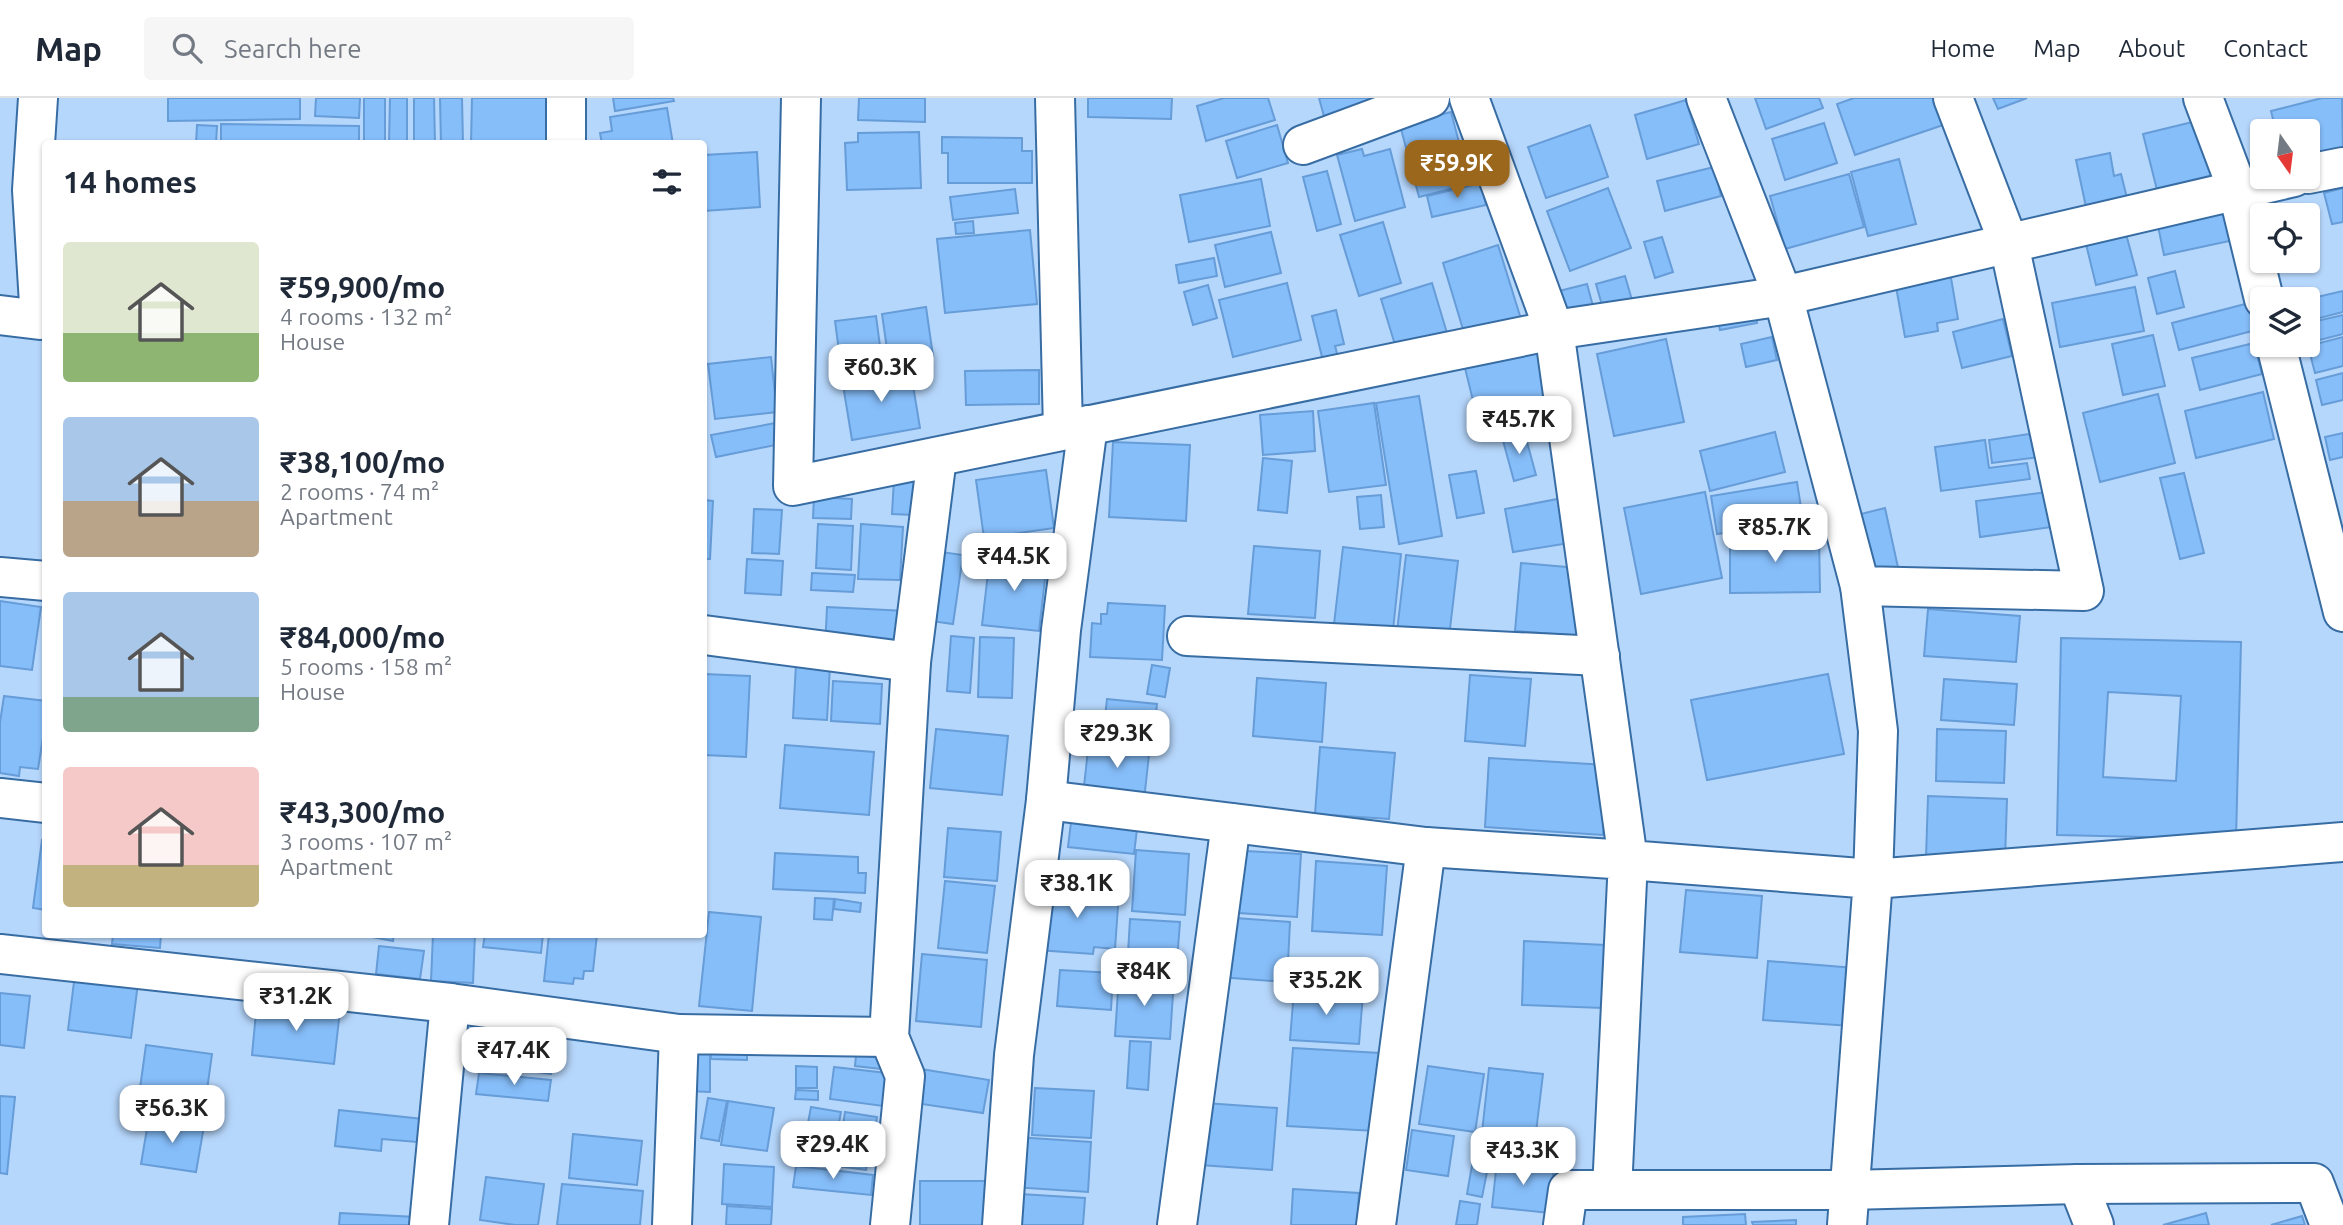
<!DOCTYPE html>
<meta charset="utf-8">
<style>
:root{--surface:#fff;--page:#f6f6f7;--text:#1f2937;--muted:#747a83;--line:#e0e1e3;--accent:#9a671d}
body{margin:0;font-family:Ubuntu,sans-serif;background:var(--page);color:var(--text);height:100vh;display:flex;flex-direction:column;font-size:26px;white-space:nowrap}
*{box-sizing:border-box;margin:0}
p{font-size:23px;color:var(--muted)}
.icon{flex:none;width:38px;height:38px;fill:none;stroke:currentColor;stroke-width:2;stroke-linecap:round;stroke-linejoin:round}
.map{position:relative;flex:1;overflow:hidden}
.details{position:absolute;left:42px;top:42px;width:665px;height:798px;display:flex;flex-direction:column;background:var(--surface);border-radius:7px;box-shadow:0 2px 5px #0004}
.details>*{flex:none}
.needle{width:46px;rotate:166deg}
.fabs{position:absolute;left:2250px;top:21px;display:grid;gap:14px}
.fabs a{display:grid;place-items:center;width:70px;height:70px;border-radius:7px;background:var(--surface);box-shadow:0 2px 5px #0004;font-size:35px}
.price{position:absolute;translate:-50% -60px;padding:0 16px;border-radius:14px;background:#fff;color:#222;font-size:23px;line-height:46px;filter:drop-shadow(0 2px 4px #0008)}
.price::after{content:'';position:absolute;left:50%;top:42px;width:21px;height:16px;margin-left:-10px;background:inherit;clip-path:polygon(0 0,100% 0,50% 100%)}
.price.on{background:var(--accent);color:#fff}
ul{padding:0;list-style:none}
li{display:flex;align-items:center;gap:21px;height:175px;padding:0 21px}
li span{display:grid;place-items:center;flex:none;width:196px;height:140px;border-radius:7px;color:#555}
li>.icon{margin-inline-start:auto}
span .icon{width:84px;height:84px;fill:#fffc;stroke-width:1}
li b{font-size:30px}
h2{display:flex;justify-content:space-between;align-items:center;height:84px;padding:0 21px;font-size:30px}
header{display:flex;align-items:center;gap:42px;box-sizing:border-box;height:98px;padding:0 35px;background:var(--surface);border-bottom:2px solid var(--line)}
header strong{font-size:33px}
nav{display:flex;gap:38px;margin-inline-start:auto;font-size:24px}
.search{width:490px;height:63px;background:var(--page);display:flex;align-items:center;gap:18px;box-sizing:border-box;padding:0 24px;border-radius:7px;color:var(--muted);font-size:26px}
.map>svg:first-child{display:block}
.building{fill:#86befa;stroke:#669cd7;stroke-width:2;fill-rule:evenodd}
.lines{fill:none;stroke-linecap:round;stroke-linejoin:round}
.minor-casing{stroke:#386da4;stroke-width:42}
.minor{stroke:#fff;stroke-width:38}
</style>
<header>
<strong>Map</strong>
<div class="search"><svg class="icon" aria-label="search" viewBox="0 0 24 24"><circle cx="10" cy="10" r="6"/><path d="M15 15l6 6"/></svg>Search here</div>
<nav><a>Home</a><a>Map</a><a>About</a><a>Contact</a></nav>
</header>
<div class="map">
<svg width="2343" height="1127" viewBox="0 0 2343 1127">
<rect width="100%" height="100%" fill="#b6d7fc"/>
<g class="building">
<path d="M168,0H300V21L168,23Z"/>
<path d="M316,0H360L359,20L315,18Z"/>
<rect x="364" y="0" width="21" height="46"/>
<path d="M390,0H407V46H389Z"/>
<path d="M414,0H434L435,46H414Z"/>
<path d="M440,0H462L463,46H441Z"/>
<path d="M472,0H548L547,46H471Z"/>
<path d="M613,0H673L674,3L615,13Z"/>
<path d="M859,0H925V24L858,22Z"/>
<path d="M1088,0H1172L1171,21L1088,19Z"/>
<path d="M1224,0H1268L1275,22L1206,43L1197,8Z"/>
<path d="M1319,0H1370L1373,8L1328,33Z"/>
<path d="M1755,0H1819L1823,10L1766,31Z"/>
<path d="M1854,0H1934L1943,27L1855,57L1837,6Z"/>
<path d="M1993,0H2027L1998,11Z"/>
<path d="M2322,0H2342L2343,58L2308,67V33H2276L2271,13Z"/>
<path d="M1686,2L1699,46L1647,61L1635,17Z"/>
<path d="M667,10L673,46H602L600,35L612,33L610,19Z"/>
<path d="M1451,14L1470,86L1419,99L1400,27Z"/>
<path d="M2209,20L2223,77L2157,92L2143,36Z"/>
<path d="M1824,25L1837,65L1785,82L1772,41Z"/>
<path d="M221,26L359,28V46H221Z"/>
<path d="M197,27L217,28L216,46H196Z"/>
<path d="M1277,27L1288,65L1237,80L1226,43Z"/>
<path d="M1590,27L1608,79L1546,100L1528,49Z"/>
<path d="M919,34L921,90L847,92L845,45L858,44V35Z"/>
<path d="M942,39L1022,40V53H1032V85H948V55H942Z"/>
<path d="M1362,51L1364,58L1390,51L1405,109L1355,123L1337,57Z"/>
<path d="M757,54L760,109L704,113V57Z"/>
<path d="M2110,55L2114,78L2121,76L2127,100L2086,109L2076,62Z"/>
<path d="M1899,61L1916,126L1868,138L1851,74Z"/>
<path d="M1714,69L1721,98L1665,113L1657,83Z"/>
<path d="M1327,73L1341,126L1317,133L1303,79Z"/>
<path d="M1849,76L1864,129L1785,151L1770,98Z"/>
<path d="M1261,81L1270,128L1189,144L1180,97Z"/>
<path d="M1481,85L1486,107L1432,119L1427,98Z"/>
<path d="M1608,90L1631,150L1570,173L1547,113Z"/>
<path d="M2343,90V124L2332,126L2324,95Z"/>
<path d="M1015,91L1018,115L953,122L950,99Z"/>
<path d="M2228,113L2234,142L2164,157L2158,128Z"/>
<path d="M973,123L974,135L956,136L955,125Z"/>
<path d="M1383,124L1401,185L1359,198L1340,137Z"/>
<path d="M1030,132L1037,206L945,215L937,141Z"/>
<path d="M2125,132L2137,177L2096,187L2085,142Z"/>
<path d="M1271,134L1281,175L1225,189L1215,147Z"/>
<path d="M1662,139L1673,174L1655,180L1644,144Z"/>
<path d="M1498,147L1521,221L1465,238L1443,165Z"/>
<path d="M1214,160L1217,178L1179,185L1176,167Z"/>
<path d="M2175,173L2184,209L2157,216L2148,180Z"/>
<path d="M1950,174L1958,221L1937,225L1938,233L1905,239L1895,183Z"/>
<path d="M1625,178L1634,209L1605,218L1596,186Z"/>
<path d="M1287,185L1301,242L1233,259L1219,202Z"/>
<path d="M1432,185L1447,235L1396,250L1381,201Z"/>
<path d="M1587,186L1596,219L1568,227L1559,193Z"/>
<path d="M1208,187L1217,220L1193,227L1184,194Z"/>
<path d="M2135,189L2144,233L2060,249L2052,205Z"/>
<path d="M2343,193V214L2308,223V201Z"/>
<path d="M2249,205L2256,232L2179,252L2172,225Z"/>
<path d="M1754,207L1757,225L1720,232L1716,214Z"/>
<path d="M926,209L933,258L889,265L882,216Z"/>
<path d="M1336,212L1344,246L1335,248L1338,259L1323,263L1312,218Z"/>
<path d="M2343,217V236L2308,245V225Z"/>
<path d="M876,218L883,271L842,276L835,223Z"/>
<path d="M2003,221L2012,258L1962,270L1953,234Z"/>
<path d="M2153,237L2165,288L2123,297L2112,246Z"/>
<path d="M1772,239L1777,262L1746,269L1741,246Z"/>
<path d="M2343,239V268L2315,275L2308,248Z"/>
<path d="M1666,241L1684,324L1614,338L1597,256Z"/>
<path d="M2254,245L2262,276L2200,292L2192,260Z"/>
<path d="M1537,252L1550,309L1479,327L1465,270Z"/>
<path d="M771,259L777,314L715,321L708,266Z"/>
<path d="M910,269L920,330L852,342L842,281Z"/>
<path d="M1039,272V306L966,307L965,273Z"/>
<path d="M2343,275V302L2322,307L2316,282Z"/>
<path d="M2263,294L2274,341L2196,360L2185,313Z"/>
<path d="M2158,296L2175,365L2100,384L2083,315Z"/>
<path d="M1419,298L1442,438L1399,446L1376,305Z"/>
<path d="M1374,305L1386,387L1329,394L1318,313Z"/>
<path d="M1313,313L1315,353L1263,357L1260,317Z"/>
<path d="M781,324L785,345L716,359L711,337Z"/>
<path d="M1524,333L1536,377L1514,383L1502,339Z"/>
<path d="M1775,334L1785,374L1710,393L1700,353Z"/>
<path d="M2036,335L2039,359L1992,365L1989,342Z"/>
<path d="M2343,335V359L2330,362L2325,339Z"/>
<path d="M1985,342L1989,370L2027,365L2030,381L1941,393L1935,349Z"/>
<path d="M1113,344L1190,347L1186,423L1109,419Z"/>
<path d="M1263,360L1292,363L1287,415L1258,412Z"/>
<path d="M1046,372L1054,430L984,440L976,382Z"/>
<path d="M1476,373L1484,415L1457,420L1449,377Z"/>
<path d="M2184,375L2204,455L2180,461L2160,380Z"/>
<path d="M894,380L915,381L914,417L892,416Z"/>
<path d="M1797,384L1803,422L1717,436L1711,398Z"/>
<path d="M1705,394L1722,480L1641,496L1624,410Z"/>
<path d="M2047,394L2052,429L1980,439L1976,403Z"/>
<path d="M1381,397L1384,429L1360,431L1357,399Z"/>
<path d="M814,399L852,401L851,421L813,420Z"/>
<path d="M1568,399L1576,444L1513,454L1505,411Z"/>
<path d="M704,402L713,403L710,461H704Z"/>
<path d="M1885,410L1899,474L1867,481L1853,418Z"/>
<path d="M754,411L782,412L779,456L752,455Z"/>
<path d="M818,426L853,428L851,472L816,470Z"/>
<path d="M861,426L903,429L900,482L858,481Z"/>
<path d="M1730,437H1819L1820,494L1730,495Z"/>
<path d="M1254,448L1320,453L1315,520L1248,516Z"/>
<path d="M1343,449L1401,456L1393,532L1334,526Z"/>
<path d="M934,453L963,457L953,526L924,522Z"/>
<path d="M990,457L1047,463L1039,533L982,527Z"/>
<path d="M1406,457L1458,463L1449,539L1397,533Z"/>
<path d="M747,461L783,463L781,497L745,495Z"/>
<path d="M1521,465L1589,471L1583,538L1515,533Z"/>
<path d="M812,475L855,477L853,494L811,492Z"/>
<path d="M0,503L41,509L32,572L0,568Z"/>
<path d="M1108,505L1165,508L1162,562L1090,559L1092,525L1101,526V516H1107Z"/>
<path d="M827,509L906,513L904,554L825,551Z"/>
<path d="M1928,511L2020,518L2016,564L1924,558Z"/>
<path d="M951,538L974,540L970,595L947,593Z"/>
<path d="M980,539L1014,540L1012,600L978,599Z"/>
<path d="M2061,540L2241,544L2236,741L2057,737ZM2108,594L2181,598L2176,683L2103,679Z"/>
<path d="M796,566L830,568L827,622L793,620Z"/>
<path d="M1152,567L1170,570L1165,599L1147,596Z"/>
<path d="M704,576L750,578L746,659L704,657Z"/>
<path d="M1828,576L1844,656L1707,682L1691,602Z"/>
<path d="M1470,577L1531,581L1525,648L1465,643Z"/>
<path d="M1257,580L1326,585L1322,644L1253,638Z"/>
<path d="M1944,581L2017,586L2014,627L1941,622Z"/>
<path d="M833,583L882,586L880,626L831,623Z"/>
<path d="M4,598L46,603V621L38,671L20,669L19,678L0,675V624Z"/>
<path d="M1107,601L1157,606L1153,643L1103,638Z"/>
<path d="M936,631L1008,638L1002,697L930,690Z"/>
<path d="M1937,631L2006,633L2004,685L1936,683Z"/>
<path d="M1089,643L1150,648L1144,702L1083,697Z"/>
<path d="M785,647L874,654L869,717L780,710Z"/>
<path d="M1320,649L1395,655L1389,721L1315,716Z"/>
<path d="M1489,660L1607,667L1603,737L1485,729Z"/>
<path d="M1928,698L2007,701L2005,762L1926,760Z"/>
<path d="M1072,716L1138,723L1134,756L1068,749Z"/>
<path d="M948,730L1001,734L997,783L944,779Z"/>
<path d="M42,742L46,743V812L33,810Z"/>
<path d="M1136,752L1189,756L1185,817L1132,813Z"/>
<path d="M1229,752L1301,756L1297,819L1224,814Z"/>
<path d="M775,755L858,759V775H866L865,795L773,791Z"/>
<path d="M1316,763L1387,768L1382,837L1312,833Z"/>
<path d="M945,783L995,788L987,855L938,850Z"/>
<path d="M1042,789L1119,794L1115,851L1094,849L1093,856L1037,852Z"/>
<path d="M1686,792L1762,798L1757,860L1680,854Z"/>
<path d="M815,800L834,801L832,822L814,821Z"/>
<path d="M835,801L861,805L860,814L834,811Z"/>
<path d="M709,814L761,819L752,913L699,908Z"/>
<path d="M1223,819L1290,824L1287,884L1219,879Z"/>
<path d="M1130,821L1180,824L1176,876L1127,873Z"/>
<path d="M113,836H161L160,850L112,846Z"/>
<path d="M357,836H394L393,843Z"/>
<path d="M433,836H475L473,885L431,883Z"/>
<path d="M485,836H543L541,855L483,849Z"/>
<path d="M549,836H597L593,873H584L583,881L574,880L573,886L544,883Z"/>
<path d="M1524,843L1605,847L1602,910L1522,907Z"/>
<path d="M379,848L424,853L420,881L376,876Z"/>
<path d="M922,856L987,862L981,929L916,923Z"/>
<path d="M1768,863L1855,870L1851,928L1763,922Z"/>
<path d="M1060,872L1113,875L1111,912L1057,908Z"/>
<path d="M75,876L138,885L131,940L68,932Z"/>
<path d="M1119,878L1174,881L1170,941L1115,938Z"/>
<path d="M1294,892L1363,896L1359,946L1290,942Z"/>
<path d="M0,895L30,898L24,950L0,947Z"/>
<path d="M257,904L340,912L334,966L252,957Z"/>
<path d="M482,916L558,926L551,976L475,966Z"/>
<path d="M1130,943L1151,944L1148,992L1127,990Z"/>
<path d="M688,946H710V994L688,993Z"/>
<path d="M146,947L212,956L203,1021L137,1012Z"/>
<path d="M710,947H747V962L711,961Z"/>
<path d="M1293,950L1380,955L1375,1033L1287,1028Z"/>
<path d="M856,957L891,961L890,972L855,968Z"/>
<path d="M796,968L817,969V990H796Z"/>
<path d="M1428,968L1484,976L1475,1034L1419,1026Z"/>
<path d="M834,969L887,975L883,1008L830,1001Z"/>
<path d="M1489,970L1543,976L1533,1059L1480,1053Z"/>
<path d="M921,971L989,982L983,1015L915,1005Z"/>
<path d="M479,975L551,982L548,1003L476,996Z"/>
<path d="M1035,990L1094,993L1091,1040L1032,1037Z"/>
<path d="M796,992L818,993V1002L795,1001Z"/>
<path d="M0,998L15,999L7,1076L0,1075Z"/>
<path d="M708,1000L727,1003L719,1043L701,1040Z"/>
<path d="M728,1003L774,1010L767,1053L721,1047Z"/>
<path d="M1205,1005L1277,1010L1272,1072L1200,1067Z"/>
<path d="M811,1009L841,1014L838,1030L808,1025Z"/>
<path d="M339,1012L432,1022L429,1045L382,1041L381,1053L335,1048Z"/>
<path d="M845,1014L877,1019L874,1038L842,1033Z"/>
<path d="M149,1019L204,1028L196,1074L141,1066Z"/>
<path d="M811,1027L839,1032L834,1060L806,1055Z"/>
<path d="M1412,1032L1454,1038L1448,1078L1406,1072Z"/>
<path d="M841,1035L872,1041L866,1072L836,1068Z"/>
<path d="M573,1036L642,1043L637,1087L569,1080Z"/>
<path d="M1016,1039L1091,1044L1088,1094L1012,1089Z"/>
<path d="M1474,1056L1490,1059L1482,1099L1467,1096Z"/>
<path d="M1497,1063L1554,1070L1549,1115L1492,1109Z"/>
<path d="M724,1066L774,1069L772,1109L722,1106Z"/>
<path d="M796,1068L873,1077L871,1097L793,1089Z"/>
<path d="M486,1079L544,1086L538,1127H515L480,1122Z"/>
<rect x="920" y="1083" width="73" height="44"/>
<path d="M562,1086L643,1093L640,1127H557Z"/>
<path d="M1293,1091L1359,1095L1357,1127H1291Z"/>
<path d="M1020,1096L1085,1100L1083,1127H1018Z"/>
<path d="M1460,1103L1480,1106L1477,1127H1456Z"/>
<path d="M727,1108L772,1111L771,1127H726Z"/>
<path d="M340,1115L416,1119V1127H339Z"/>
<path d="M2206,1115L2209,1127H2163Z"/>
<path d="M1745,1116L1746,1127H1683V1119Z"/>
<path d="M2302,1118L2305,1127H2271Z"/>
<path d="M1796,1122V1127H1753L1752,1124Z"/>
</g>
<g class="lines">
<g class="minor-casing">
<g id="minor">
<path d="M801,0L793,388L1554,232L1783,198L2294,79"/>
<path d="M1055,0L1063,332"/>
<path d="M1469,0L1554,232L1628,762L1873,781L1847,1127"/>
<path d="M1706,0L1783,198L1860,488L2084,493L2009,146L1953,0"/>
<path d="M2203,0L2237,90L2264,201"/>
<path d="M566,46V0"/>
<path d="M1303,47L1430,0"/>
<path d="M2308,76L2343,69"/>
<path d="M0,217L40,222L32,92L38,0"/>
<path d="M2276,247L2343,514"/>
<path d="M0,479L46,483"/>
<path d="M1860,488L1878,633L1873,781L2343,744"/>
<path d="M704,537L911,564"/>
<path d="M1187,538L1600,558"/>
<path d="M0,700L46,705"/>
<path d="M1046,702L1426,749L1628,762L1612,1092"/>
<path d="M0,856L450,905L429,1127"/>
<path d="M450,905L679,936"/>
<path d="M2078,1086L2094,1127"/>
<path d="M672,1127L679,936L889,939"/>
<path d="M890,1127L905,978L889,939L911,564L937,359"/>
<path d="M1002,1127L1014,957L1046,702L1061,532L1088,327"/>
<path d="M1177,1127L1231,725"/>
<path d="M1376,1127L1426,749"/>
<path d="M1563,1127L1568,1092H1848L2078,1086L2314,1085L2330,1127"/>
</g>
</g>
<use href="#minor" class="minor"/>
</g>
</svg>
<div class="fabs">
<a><svg class="needle" viewBox="-14 -14 28 28"><path d="M0-13l5 13h-10z" fill="#e53935"/><path d="M0 13l5-13h-10z" fill="#747a83"/></svg></a>
<a><svg class="icon" aria-label="locate" viewBox="0 0 24 24"><circle cx="12" cy="12" r="6"/><path d="M12 2v4M12 18v4M2 12h4M18 12h4"/></svg></a>
<a><svg class="icon" aria-label="layers" viewBox="0 0 24 24"><path d="M12 4l9 5-9 5-9-5zM3 14l9 5 9-5"/></svg></a>
</div>
<b class="price on" style="left:1457px;top:102px">₹59.9K</b>
<b class="price" style="left:881px;top:306px">₹60.3K</b>
<b class="price" style="left:1519px;top:358px">₹45.7K</b>
<b class="price" style="left:1775px;top:466px">₹85.7K</b>
<b class="price" style="left:1014px;top:495px">₹44.5K</b>
<b class="price" style="left:1117px;top:672px">₹29.3K</b>
<b class="price" style="left:1077px;top:822px">₹38.1K</b>
<b class="price" style="left:1144px;top:910px">₹84K</b>
<b class="price" style="left:1326px;top:919px">₹35.2K</b>
<b class="price" style="left:296px;top:935px">₹31.2K</b>
<b class="price" style="left:514px;top:989px">₹47.4K</b>
<b class="price" style="left:172px;top:1047px">₹56.3K</b>
<b class="price" style="left:833px;top:1083px">₹29.4K</b>
<b class="price" style="left:1523px;top:1089px">₹43.3K</b>
<section class="details">
<h2>14 homes<svg class="icon" aria-label="filters" viewBox="0 0 24 24"><path d="M4 7h16M4 17h16"/><circle cx="9" cy="7" r="2"/><circle cx="15" cy="17" r="2"/></svg></h2>
<ul>
<li><span style="background:linear-gradient(#dfe7d0 65%,#8fb573 0)"><svg class="icon" aria-label="home" viewBox="0 0 24 24"><path d="M3 11l9-7 9 7M6 9v11h12V9"/></svg></span><div><b>₹59,900/mo</b><p>4 rooms · 132 m²</p><p>House</p></div></li>
<li><span style="background:linear-gradient(#a9c7e8 60%,#b9a48a 0)"><svg class="icon" aria-label="home" viewBox="0 0 24 24"><path d="M3 11l9-7 9 7M6 9v11h12V9"/></svg></span><div><b>₹38,100/mo</b><p>2 rooms · 74 m²</p><p>Apartment</p></div></li>
<li><span style="background:linear-gradient(#a9c7e8 75%,#7fa58c 0)"><svg class="icon" aria-label="home" viewBox="0 0 24 24"><path d="M3 11l9-7 9 7M6 9v11h12V9"/></svg></span><div><b>₹84,000/mo</b><p>5 rooms · 158 m²</p><p>House</p></div></li>
<li><span style="background:linear-gradient(#f6c9c9 70%,#c2b280 0)"><svg class="icon" aria-label="home" viewBox="0 0 24 24"><path d="M3 11l9-7 9 7M6 9v11h12V9"/></svg></span><div><b>₹43,300/mo</b><p>3 rooms · 107 m²</p><p>Apartment</p></div></li>
</ul>
</section>
</div>
